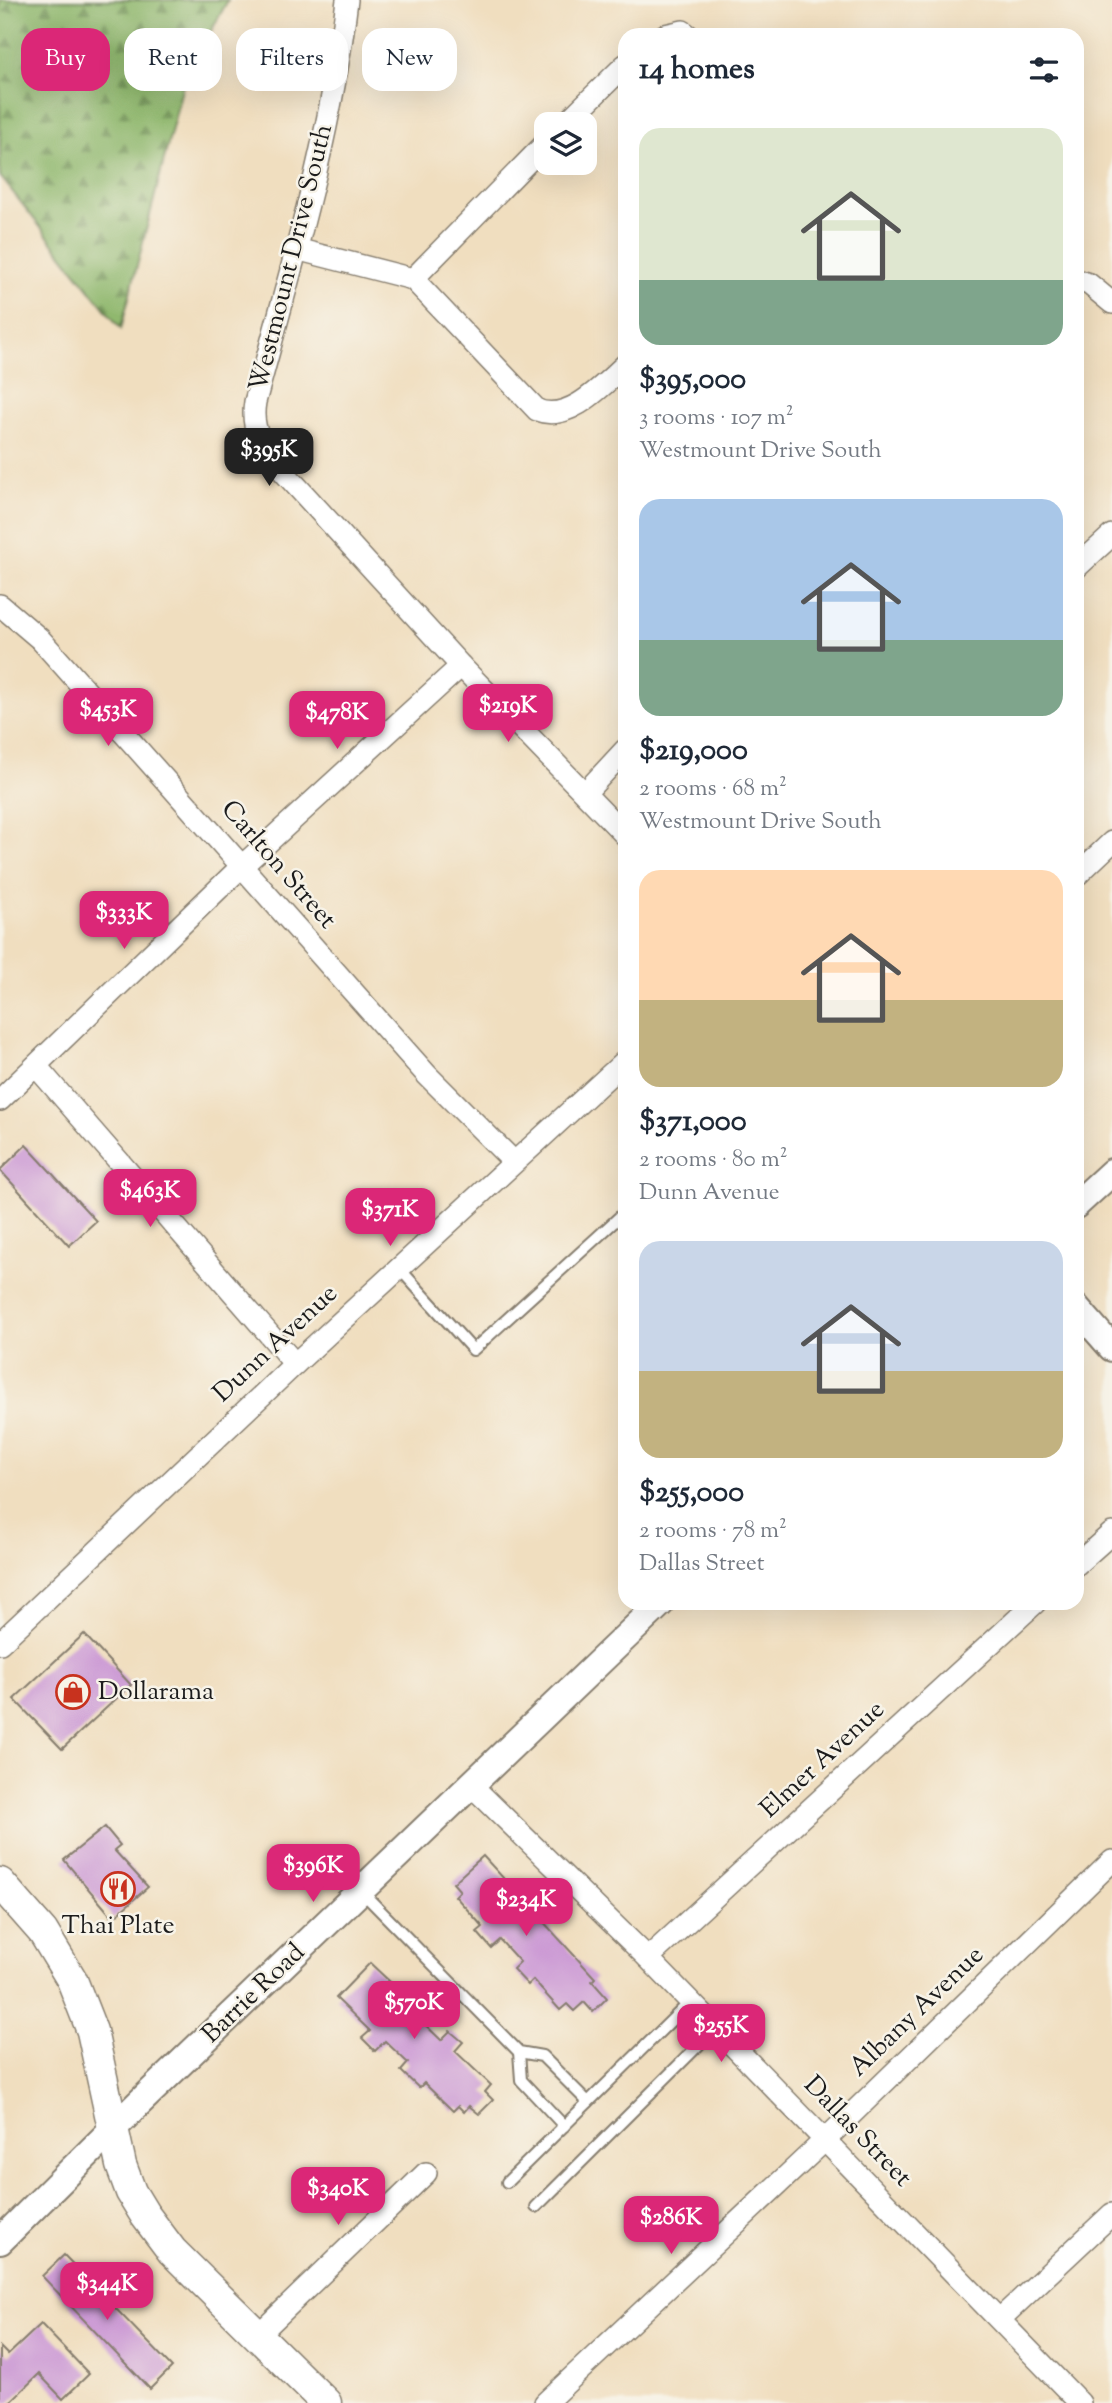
<!DOCTYPE html>
<meta charset="utf-8">
<style>
:root{--surface:#fff;--page:#f6f6f7;--text:#1f2937;--muted:#747a83;--accent:#db2777}
body{margin:0;font-family:"Sorts Mill Goudy",serif;background:var(--page);color:var(--text);height:100vh;display:flex;flex-direction:column;font-size:26px;white-space:nowrap}
*{box-sizing:border-box;margin:0}
p{font-size:23px;color:var(--muted)}
.icon{flex:none;width:38px;height:38px;fill:none;stroke:currentColor;stroke-width:2;stroke-linecap:round;stroke-linejoin:round}
.map{position:relative;flex:1;overflow:hidden}
.sheet{position:absolute;left:618px;top:28px;width:466px;height:1582px;display:flex;flex-direction:column;background:var(--surface);border-radius:21px;box-shadow:0 7px 28px #0002}
.sheet>*{flex:none}
.guide{position:absolute;left:21px;top:28px;width:492px;height:63px;display:flex;gap:14px}
.fabs{position:absolute;left:534px;top:112px;display:grid;gap:14px}
.fabs a{display:grid;place-items:center;width:63px;height:63px;border-radius:14px;background:var(--surface);box-shadow:0 7px 28px #0002;font-size:35px}
.price{position:absolute;translate:-50% -60px;padding:0 16px;border-radius:14px;background:var(--accent);color:#fff;font-size:23px;line-height:46px;filter:drop-shadow(0 2px 4px #0008)}
.price::after{content:'';position:absolute;left:50%;top:42px;width:21px;height:16px;margin-left:-10px;background:inherit;clip-path:polygon(0 0,100% 0,50% 100%)}
.price.on{background:#222;color:#fff}
ul{padding:0;list-style:none}
li{display:grid;align-content:center;gap:14px;height:371px;padding:0 21px}
li span{display:grid;place-items:center;height:217px;border-radius:21px;color:#555}
li>.icon{margin-inline-start:auto}
span .icon{width:126px;height:126px;fill:#fffc;stroke-width:1}
li b{font-size:30px}
h2{display:flex;justify-content:space-between;align-items:center;height:84px;padding:0 21px;font-size:30px}
.tag{padding:0 24px;border-radius:21px;background:var(--surface);box-shadow:0 7px 28px #0002;font-size:24px;line-height:63px}
.tag.on{background:var(--accent);color:#fff}
.map>svg:first-child{display:block}
.forest{fill:url(#forest-firs);stroke:#566a45;stroke-width:2}
.building{fill:#cb98d4}
.lines{fill:none;stroke-linecap:round;stroke-linejoin:round}
.service-casing{stroke:#867d6e;stroke-width:14}
.minor-casing{stroke:#867d6e;stroke-width:24}
.tertiary-casing{stroke:#867d6e;stroke-width:30}
.secondary-casing{stroke:#867d6e;stroke-width:33}
.service{stroke:#fff;stroke-width:10}
.minor{stroke:#fff;stroke-width:21}
.tertiary{stroke:#fff;stroke-width:26}
.secondary{stroke:#fff;stroke-width:30}
.labels{text-anchor:middle;dominant-baseline:central;stroke-width:5;stroke-linejoin:round;paint-order:stroke}
.street-label{font-size:26px;fill:#1c1c1c;stroke:#f7f3e8}
.poi-label{font-size:26px;fill:#1c1c1c;stroke:#f7f3e8;text-anchor:start}
</style>
<div class="map">
<svg width="1112" height="2403" viewBox="0 0 1112 2403">
<defs>
<pattern id="forest-firs" width="22" height="20" patternUnits="userSpaceOnUse" patternTransform="scale(1.75)"><rect width="22" height="20" fill="#90b86e"/><path d="M5 1l3.5 6h-7zM16 11l3.5 6h-7z" fill="#75955a"/></pattern>
</defs>
<rect width="100%" height="100%" fill="#f7f3e8"/>
<filter id="ink" filterUnits="userSpaceOnUse"><feTurbulence type="fractalNoise" baseFrequency=".0143" numOctaves="2"/><feDisplacementMap in="SourceGraphic" scale="14" xChannelSelector="R" yChannelSelector="G"/><feConvolveMatrix kernelMatrix="1 2 1 2 8 2 1 2 1" color-interpolation-filters="sRGB"/></filter>
<filter id="wash" filterUnits="userSpaceOnUse"><feTurbulence type="fractalNoise" baseFrequency=".00686" numOctaves="4" result="noise"/><feDisplacementMap in="SourceGraphic" scale="28" xChannelSelector="R" yChannelSelector="G"/><feGaussianBlur stdDeviation="1.57" result="paint"/><feColorMatrix in="noise" values="0 0 0 0 0 0 0 0 0 0 0 0 0 0 0 0 0 1.4 0 .05"/><feComposite in="paint" operator="in"/></filter>
<g filter="url(#wash)">
<rect width="100%" height="100%" fill="#f0debf"/>
<path class="forest" d="M0,0H228L184,81L121,329L0,176Z"/>
<g id="blocks">
<g class="building">
<path d="M26,1145L96,1221L69,1246L0,1170Z"/>
<path d="M84,1634L131,1685L62,1749L14,1699Z"/>
<path d="M105,1827L120,1845L114,1850L148,1887L113,1918L64,1860Z"/>
<path d="M483,1856L595,1978L592,1981L607,1998L593,2012L584,2002L574,2011L567,2004L560,2010L533,1980L528,1985L513,1969L520,1962L500,1940L491,1948L477,1932L483,1927L455,1896L460,1891L453,1883Z"/>
<path d="M370,1963L405,1996L410,1991L425,2005L415,2015L441,2040L450,2031L463,2042L455,2051L491,2085L485,2092L493,2100L479,2114L469,2106L464,2112L458,2106L453,2111L424,2083L419,2088L401,2071L408,2063L385,2041L375,2051L362,2038L370,2031L336,1998Z"/>
<path d="M64,2255L172,2367L150,2389L42,2276Z"/>
<path d="M41,2324L89,2374L63,2399L39,2374L9,2403H0V2347L8,2355Z"/>
</g>
</g>
</g>
<g filter="url(#ink)">
<use href="#blocks" fill-opacity="0" stroke="#867d6e" stroke-width="2"/>
<g class="lines">
<g class="service-casing">
<g id="service">
<path d="M399,1268L473,1350L625,1212"/>
<path d="M361,1891L519,2052L542,2056L588,2102"/>
<path d="M519,2052L521,2080L564,2126"/>
<path d="M507,2182L690,2002"/>
<path d="M536,2207L716,2028"/>
</g>
</g>
<g class="minor-casing">
<g id="minor">
<path d="M347,0C331,137 291,269 255,402C250,431 263,447 281,469L461,666L625,835"/>
<path d="M665,35L683,31L688,35"/>
<path d="M565,124L625,65"/>
<path d="M296,249L413,279"/>
<path d="M413,279L537,410C569,423 603,385 625,365"/>
<path d="M413,279L546,143"/>
<path d="M1076,280L1089,284L1112,303"/>
<path d="M1076,568L1112,535"/>
<path d="M0,605L40,639L427,1075L514,1162"/>
<path d="M585,793L625,750"/>
<path d="M1076,876L1112,842"/>
<path d="M36,1066L295,1364"/>
<path d="M0,1100L241,867L461,666"/>
<path d="M1076,1565L1112,1533"/>
<path d="M0,1643L295,1364L625,1061"/>
<path d="M471,1785L648,1958L1080,2403"/>
<path d="M648,1958L1035,1603"/>
<path d="M1000,2319L1112,2214"/>
<path d="M258,2335L426,2173"/>
<path d="M545,2403L825,2140L1112,1861"/>
</g>
</g>
<g class="tertiary-casing">
<g id="tertiary">
<path d="M1076,1205L1112,1172"/>
<path d="M1076,1307L1112,1348"/>
<path d="M0,2241L139,2103L661,1603"/>
</g>
</g>
<g class="secondary-casing">
<path id="secondary" d="M0,1883L43,1932L72,1980L92,2031L121,2165L131,2192L145,2215L172,2251L326,2403"/>
</g>
<use href="#service" class="service"/>
<use href="#minor" class="minor"/>
<use href="#tertiary" class="tertiary"/>
<use href="#secondary" class="secondary"/>
</g>
</g>
<defs>
<g id="shop-ring" transform="scale(1.75)"><circle r="9.5" fill="#f7f3e8" stroke="#c8321e" stroke-width="1.5"/><path d="M-5-2.5h2.3a2.7 3.5 0 0 1 5.4 0H5L5.5 6h-11ZM-1.5-2.5h3a1.5 2.3 0 0 0-3 0Z" fill="#c8321e"/></g>
<g id="restaurant-ring" transform="scale(1.75)"><circle r="9.5" fill="#f7f3e8" stroke="#c8321e" stroke-width="1.5"/><path d="M-5-6h1v4h1v-4h1v4h1v-4h1v5L-1.5 .5V6h-2V.5L-5-1ZM5-6V6H3V1.5H1.5Q1.5-4 5-6Z" fill="#c8321e"/></g>
</defs>
<g fill-rule="evenodd">
<use href="#shop-ring" x="73" y="1692"/>
<use href="#restaurant-ring" x="118" y="1889"/>
</g>
<g class="labels">
<g class="street-label">
<text transform="translate(292 258) rotate(-76)">Westmount Drive South</text>
<text transform="translate(278 865) rotate(49)">Carlton Street</text>
<text transform="translate(276 1344) rotate(-43)">Dunn Avenue</text>
<text transform="translate(823 1760) rotate(-43)">Elmer Avenue</text>
<text transform="translate(254 1994) rotate(-44)">Barrie Road</text>
<text transform="translate(917 2012) rotate(-44)">Albany Avenue</text>
<text transform="translate(857 2132) rotate(46)">Dallas Street</text>
</g>
<g class="poi-label">
<text x="98" y="1692">Dollarama</text>
<text x="118" y="1926" text-anchor="middle">Thai Plate</text>
</g>
</g>
</svg>
<div class="fabs">
<a><svg class="icon" aria-label="layers" viewBox="0 0 24 24"><path d="M12 4l9 5-9 5-9-5zM3 14l9 5 9-5"/></svg></a>
</div>
<b class="price on" style="left:269px;top:488px">$395K</b>
<b class="price" style="left:508px;top:744px">$219K</b>
<b class="price" style="left:108px;top:748px">$453K</b>
<b class="price" style="left:337px;top:751px">$478K</b>
<b class="price" style="left:124px;top:951px">$333K</b>
<b class="price" style="left:150px;top:1229px">$463K</b>
<b class="price" style="left:390px;top:1248px">$371K</b>
<b class="price" style="left:313px;top:1904px">$396K</b>
<b class="price" style="left:526px;top:1938px">$234K</b>
<b class="price" style="left:414px;top:2041px">$570K</b>
<b class="price" style="left:721px;top:2064px">$255K</b>
<b class="price" style="left:338px;top:2227px">$340K</b>
<b class="price" style="left:671px;top:2256px">$286K</b>
<b class="price" style="left:107px;top:2322px">$344K</b>
<div class="guide">
<a class="tag on">Buy</a>
<a class="tag">Rent</a>
<a class="tag">Filters</a>
<a class="tag">New</a>
</div>
<section class="sheet">
<h2>14 homes<svg class="icon" aria-label="filters" viewBox="0 0 24 24"><path d="M4 7h16M4 17h16"/><circle cx="9" cy="7" r="2"/><circle cx="15" cy="17" r="2"/></svg></h2>
<ul>
<li><span style="background:linear-gradient(#dfe7d0 70%,#7fa58c 0)"><svg class="icon" aria-label="home" viewBox="0 0 24 24"><path d="M3 11l9-7 9 7M6 9v11h12V9"/></svg></span><div><b>$395,000</b><p>3 rooms · 107 m²</p><p>Westmount Drive South</p></div></li>
<li><span style="background:linear-gradient(#a9c7e8 65%,#7fa58c 0)"><svg class="icon" aria-label="home" viewBox="0 0 24 24"><path d="M3 11l9-7 9 7M6 9v11h12V9"/></svg></span><div><b>$219,000</b><p>2 rooms · 68 m²</p><p>Westmount Drive South</p></div></li>
<li><span style="background:linear-gradient(#ffd9b3 60%,#c2b280 0)"><svg class="icon" aria-label="home" viewBox="0 0 24 24"><path d="M3 11l9-7 9 7M6 9v11h12V9"/></svg></span><div><b>$371,000</b><p>2 rooms · 80 m²</p><p>Dunn Avenue</p></div></li>
<li><span style="background:linear-gradient(#c9d6e8 60%,#c2b280 0)"><svg class="icon" aria-label="home" viewBox="0 0 24 24"><path d="M3 11l9-7 9 7M6 9v11h12V9"/></svg></span><div><b>$255,000</b><p>2 rooms · 78 m²</p><p>Dallas Street</p></div></li>
</ul>
</section>
</div>
